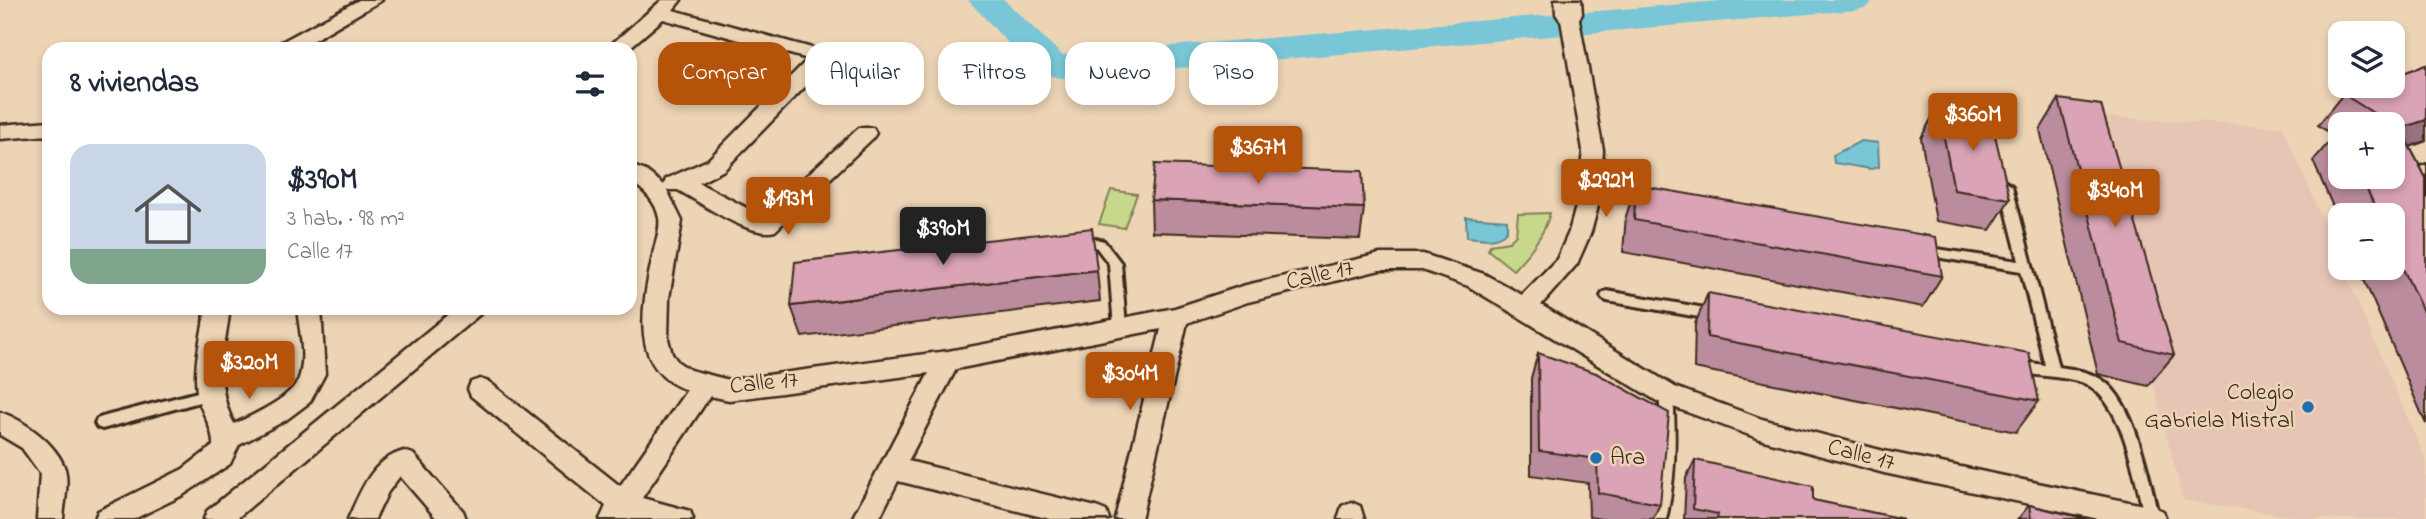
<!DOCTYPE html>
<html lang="es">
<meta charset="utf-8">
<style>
:root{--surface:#fff;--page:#f2f2f3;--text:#1f2937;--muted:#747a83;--accent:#b45309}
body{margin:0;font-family:"Indie Flower",sans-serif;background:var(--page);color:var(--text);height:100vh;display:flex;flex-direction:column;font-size:26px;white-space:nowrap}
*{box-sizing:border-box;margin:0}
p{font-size:23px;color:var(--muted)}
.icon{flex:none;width:38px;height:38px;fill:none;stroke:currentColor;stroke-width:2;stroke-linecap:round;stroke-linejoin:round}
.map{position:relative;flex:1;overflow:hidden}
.drawer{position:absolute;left:42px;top:42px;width:595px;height:273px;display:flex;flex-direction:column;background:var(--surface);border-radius:21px;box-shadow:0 4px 10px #0003}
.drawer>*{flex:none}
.top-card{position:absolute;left:658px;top:42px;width:665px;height:63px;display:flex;gap:14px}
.fabs{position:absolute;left:2328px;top:21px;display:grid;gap:14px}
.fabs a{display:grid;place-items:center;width:77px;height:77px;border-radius:14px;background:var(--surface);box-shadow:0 4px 10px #0003;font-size:35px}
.price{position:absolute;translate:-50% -60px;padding:0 16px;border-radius:7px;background:var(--accent);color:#fff;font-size:23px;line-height:46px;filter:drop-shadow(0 2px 4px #0008)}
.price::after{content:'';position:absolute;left:50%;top:42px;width:21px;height:16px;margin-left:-10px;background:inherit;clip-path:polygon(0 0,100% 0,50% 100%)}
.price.on{background:#222;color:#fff}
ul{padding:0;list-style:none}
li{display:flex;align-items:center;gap:21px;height:175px;padding:0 28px}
li span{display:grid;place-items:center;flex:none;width:196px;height:140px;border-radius:21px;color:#555}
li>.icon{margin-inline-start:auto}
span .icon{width:84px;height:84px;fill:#fffc;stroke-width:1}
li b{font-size:30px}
h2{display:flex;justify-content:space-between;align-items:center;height:84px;padding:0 28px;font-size:30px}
.tag{padding:0 24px;border-radius:21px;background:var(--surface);box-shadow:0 4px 10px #0003;font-size:24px;line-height:63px}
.tag.on{background:var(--accent);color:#fff}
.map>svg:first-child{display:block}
.built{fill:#e7c5b5}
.green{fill:#c7d88c;stroke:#818155;stroke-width:2}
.water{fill:#78c6d6;stroke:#60888c;stroke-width:2}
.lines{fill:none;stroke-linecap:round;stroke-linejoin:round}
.river{fill:#78c6d6;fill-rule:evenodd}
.lane-casing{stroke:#3b2a1e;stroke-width:6}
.street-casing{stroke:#3b2a1e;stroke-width:5}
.secondary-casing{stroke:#3b2a1e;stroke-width:5}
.lane{fill:#edd4b5;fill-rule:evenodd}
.street{fill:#edd4b5;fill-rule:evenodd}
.secondary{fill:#edd4b5;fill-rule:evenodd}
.wall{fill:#bb8c9d;stroke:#3b2a1e;stroke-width:2;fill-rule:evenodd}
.shaded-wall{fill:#99727f;stroke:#3b2a1e;stroke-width:2}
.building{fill:#daa3b6;stroke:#3b2a1e;stroke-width:2}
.poi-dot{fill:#1f6fb2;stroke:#edd4b5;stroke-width:2.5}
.labels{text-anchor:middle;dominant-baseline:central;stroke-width:5;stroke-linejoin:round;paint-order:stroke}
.street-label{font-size:24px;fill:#3b2a1e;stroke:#edd4b5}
.poi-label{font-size:24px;fill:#3b2a1e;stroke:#edd4b5;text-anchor:end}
</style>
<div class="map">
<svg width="2426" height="519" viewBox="0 0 2426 519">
<rect width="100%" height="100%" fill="#edd4b5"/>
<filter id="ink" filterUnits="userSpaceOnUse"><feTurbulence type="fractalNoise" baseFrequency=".0143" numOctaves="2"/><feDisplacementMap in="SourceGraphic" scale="14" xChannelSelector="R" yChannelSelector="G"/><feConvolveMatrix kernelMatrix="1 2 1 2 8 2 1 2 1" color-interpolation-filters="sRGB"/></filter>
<g filter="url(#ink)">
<path class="built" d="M2085,116L2283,127L2340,260V268H2343L2426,461V519H2309L2183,500Z"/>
<g class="green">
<path d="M1111,190L1137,194L1124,228L1099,224Z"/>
<path d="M1550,213C1544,236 1529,253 1513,270L1488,250L1490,245L1509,242L1516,235L1518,214Z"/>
</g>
<g class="water">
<path d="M1861,141L1878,143L1879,167L1871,169L1834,163L1833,155Z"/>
<path d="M1466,217L1507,220V230C1498,243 1481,238 1467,237Z"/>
</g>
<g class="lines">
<path class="river" d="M968,0H1004L1062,55L1732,0H1873L1868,7L1856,10L1061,78L1034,71Z"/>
<g class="lane-casing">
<g id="lane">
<path d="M2426,165V196L2420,192L2412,172L2414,169Z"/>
<path d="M2006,182L2012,186L2058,367C2074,369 2092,372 2105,382C2136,406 2150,482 2159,519H2145C2135,480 2124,397 2081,382C2059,375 2035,377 2012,370L2010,366L2012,362L2017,361L2045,365L2021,271L1923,255L1917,251L1923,247L2019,261L2000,186Z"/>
<path d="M1078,235L1104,241L1121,263L1126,328L1125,331H1115L1114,328L1109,264L1096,247L1074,242L1072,239Z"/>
<path d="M1607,291L1716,310L1720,312L1722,315L1720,318L1716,320L1607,301L1603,299L1601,296L1603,293Z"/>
<path d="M209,389L214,390L216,394L214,398L102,429L97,427L95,423L97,419L102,417Z"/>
<path d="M1666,389L1671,390L1673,394C1676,436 1676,477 1666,519H1652C1662,477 1663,436 1659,394L1661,390Z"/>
</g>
</g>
<g class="street-casing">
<g id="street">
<path d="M359,0H382L298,49H273L276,45Z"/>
<path d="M662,0H681L673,10L823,51L886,58L900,64L910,78L907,82H893C879,62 850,66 827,64L724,170L699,183L762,216L859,128H873L876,133L873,138L775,231C749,238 702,203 678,190H667L682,221L669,298L668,339L672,354L678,362L690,370L729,380L948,351L1175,308L1246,285L1380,254H1423L1484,274L1522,295L1557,259L1569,232L1578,199L1583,150L1560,14L1569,8L1578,14L1603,150L1600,199L1591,232L1577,264L1541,305L1675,387L1762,419L1884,451L2153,507L2163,511L2166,519H2099L1884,473L1760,439L1657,401L1468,286L1422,270H1380L1248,302L1187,323L1141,519H1115L1161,329L956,369L908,461L1096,507L1106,511L1109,519H1050L898,481L879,519H852L929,373L729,400L710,396L642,498L690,511L693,519H600L606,506L471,396L468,389L471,382L480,379L489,382L620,486L687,390C627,370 643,302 653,255C655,243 661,229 659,218C656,201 644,190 630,181V165L646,171L664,185L666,179L708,160L808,59L663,19L628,49H606Z"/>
<path d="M49,121V135L0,139V125Z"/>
<path d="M206,308H230C224,354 213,380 234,424C253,415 295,397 300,375C306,354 299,329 297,308H321L325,374L310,402L286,420L239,445L230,464L183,495L134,519H95L98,511L183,469L213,446C214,426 199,411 197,392C193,364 202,335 206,308Z"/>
<path d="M456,308H484L480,314L236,519H204L207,511Z"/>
<path d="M0,412C24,420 57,444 65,469C69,483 64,504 63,519H37L40,473L22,448L0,435Z"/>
<path d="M404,451L413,454L463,511L466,519H437L400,476L388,492L375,519H348C361,491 371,460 404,451Z"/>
<path d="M1351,502L1360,506L1364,519H1338L1342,506Z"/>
</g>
</g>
<g class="secondary-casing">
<path id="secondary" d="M1555,0H1581L1582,14L1578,20L1569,22L1560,20L1556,14Z"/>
</g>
<use href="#lane" class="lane"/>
<use href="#street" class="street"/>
<use href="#secondary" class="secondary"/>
</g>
<g class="wall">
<path d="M2426,65V141L2410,147L2426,178V424L2359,268H2392V215H2340V223L2313,161L2334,136L2318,125L2343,94ZM2340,124H2392V177H2340Z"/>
<path d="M2059,99L2174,355L2148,386L2098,374L2040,130Z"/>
<path d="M1938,106L2010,199L1990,230L1936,221L1921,138Z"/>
<path d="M1636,185L1942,276L1923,307L1623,252L1626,216Z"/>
<path d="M1151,200L1364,208L1360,239L1152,232Z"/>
<path d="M1097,270L1100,301L802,337L791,306Z"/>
<path d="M1708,293L2039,401L2016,432L1694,368L1695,324Z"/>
<path d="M1538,353L1660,504L1653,519H1601L1589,517L1588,483L1531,475V378Z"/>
<path d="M1695,460L1813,500L1903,519H1684L1686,478Z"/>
<path d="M2029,505L2087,519H2018Z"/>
</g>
<path class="shaded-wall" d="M2426,120V141L2392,153V137L2399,129Z"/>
<g class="building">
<path d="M2426,65V120L2399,129L2343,94L2366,86H2392V77Z"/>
<path d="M2059,99L2101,105L2174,355L2122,343Z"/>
<path d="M1938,106L1990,114L2010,199L1954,190Z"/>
<path d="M2392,138L2406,140L2426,178V318L2392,245V215H2379L2361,177H2392Z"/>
<path d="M1155,164L1362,171L1364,208L1151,200Z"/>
<path d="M1636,185L1936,237L1942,276L1634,220Z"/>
<path d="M1092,228L1097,270L791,306L795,262Z"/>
<path d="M1708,293L2029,353L2039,401L1707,337Z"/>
<path d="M1538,353L1596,373L1669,413L1660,504L1598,493L1597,459L1539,451Z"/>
<path d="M1695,460L1813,486V500L1903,519H1717L1718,514L1693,509Z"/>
<path d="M2029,505L2087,519H2031Z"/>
</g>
</g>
<g class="poi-dot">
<circle cx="2308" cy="407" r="7"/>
<circle cx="1596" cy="458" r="7"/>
</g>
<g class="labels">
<g class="street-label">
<text transform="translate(1320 276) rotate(-13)">Calle 17</text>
<text transform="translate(764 384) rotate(-6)">Calle 17</text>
<text transform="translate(1861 456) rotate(14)">Calle 17</text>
</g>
<g class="poi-label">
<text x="2294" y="393">Colegio<tspan x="2294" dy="28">Gabriela Mistral</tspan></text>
<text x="1610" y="458" text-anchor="start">Ara</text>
</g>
</g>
</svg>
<div class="fabs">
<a><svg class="icon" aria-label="layers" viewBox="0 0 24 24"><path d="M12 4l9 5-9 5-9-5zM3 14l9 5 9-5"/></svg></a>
<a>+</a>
<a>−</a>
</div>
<b class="price" style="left:1973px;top:153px">$360M</b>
<b class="price" style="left:1258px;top:186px">$367M</b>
<b class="price" style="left:1606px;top:219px">$292M</b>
<b class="price" style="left:2115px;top:229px">$340M</b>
<b class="price" style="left:788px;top:237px">$193M</b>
<b class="price on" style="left:943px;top:267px">$390M</b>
<b class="price" style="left:249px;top:401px">$320M</b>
<b class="price" style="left:1130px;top:412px">$304M</b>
<div class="top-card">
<a class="tag on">Comprar</a>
<a class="tag">Alquilar</a>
<a class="tag">Filtros</a>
<a class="tag">Nuevo</a>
<a class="tag">Piso</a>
</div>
<section class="drawer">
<h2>8 viviendas<svg class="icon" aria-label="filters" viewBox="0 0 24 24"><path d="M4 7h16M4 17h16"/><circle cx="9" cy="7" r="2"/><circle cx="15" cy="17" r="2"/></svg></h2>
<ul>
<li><span style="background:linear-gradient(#c9d6e8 75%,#7fa58c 0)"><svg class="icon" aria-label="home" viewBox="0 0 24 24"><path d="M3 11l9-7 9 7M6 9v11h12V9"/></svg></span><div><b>$390M</b><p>3 hab. · 98 m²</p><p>Calle 17</p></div></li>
</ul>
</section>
</div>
